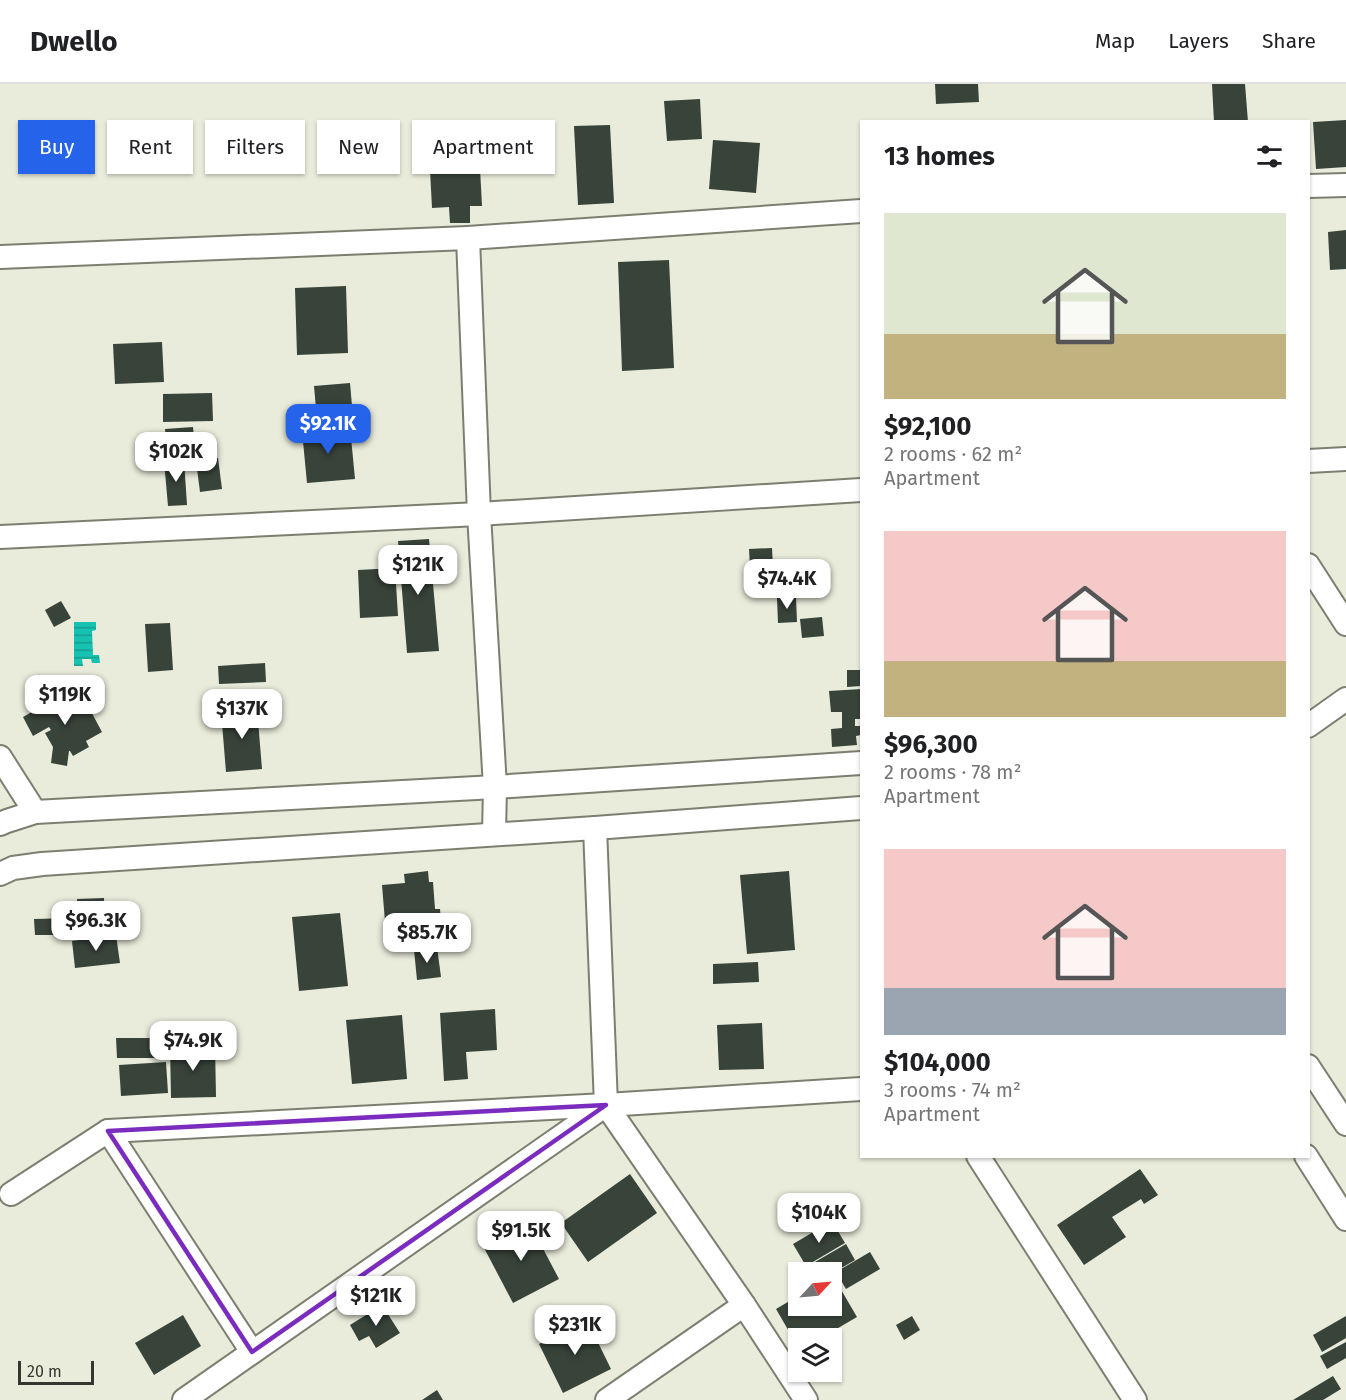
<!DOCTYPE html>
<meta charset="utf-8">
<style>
:root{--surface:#fff;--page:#f2f2f2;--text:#202124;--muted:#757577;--line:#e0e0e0;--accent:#2563eb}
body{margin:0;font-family:"Fira Sans",sans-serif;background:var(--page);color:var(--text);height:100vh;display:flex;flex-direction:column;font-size:22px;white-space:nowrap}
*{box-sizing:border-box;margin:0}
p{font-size:20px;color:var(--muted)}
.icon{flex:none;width:33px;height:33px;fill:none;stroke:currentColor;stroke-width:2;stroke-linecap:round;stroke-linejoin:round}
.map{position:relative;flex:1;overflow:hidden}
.side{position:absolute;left:860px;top:36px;width:450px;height:1038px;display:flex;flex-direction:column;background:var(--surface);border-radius:0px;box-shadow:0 2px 4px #0004}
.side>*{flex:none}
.hud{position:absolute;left:18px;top:36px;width:570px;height:54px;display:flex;gap:12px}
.needle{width:39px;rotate:64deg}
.tools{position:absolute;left:788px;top:1178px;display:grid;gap:12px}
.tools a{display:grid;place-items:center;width:54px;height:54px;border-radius:0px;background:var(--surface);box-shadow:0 2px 4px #0004;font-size:30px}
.scale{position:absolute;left:18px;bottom:15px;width:76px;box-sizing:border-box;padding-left:6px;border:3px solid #35362f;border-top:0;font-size:16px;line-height:21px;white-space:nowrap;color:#35362f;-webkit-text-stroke:4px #e9ecdb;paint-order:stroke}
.price{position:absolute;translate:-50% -51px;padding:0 14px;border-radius:12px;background:#fff;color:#222;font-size:20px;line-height:39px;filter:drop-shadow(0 2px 3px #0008)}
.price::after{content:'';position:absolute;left:50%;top:36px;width:18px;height:14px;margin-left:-9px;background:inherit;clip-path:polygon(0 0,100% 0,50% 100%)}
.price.active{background:var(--accent);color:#fff}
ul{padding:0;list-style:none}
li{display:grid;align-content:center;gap:12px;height:318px;padding:0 24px}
li span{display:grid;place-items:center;height:186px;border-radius:0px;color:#555}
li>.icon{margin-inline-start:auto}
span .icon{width:108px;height:108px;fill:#fffc;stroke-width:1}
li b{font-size:26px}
h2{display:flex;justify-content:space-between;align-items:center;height:72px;padding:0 24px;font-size:26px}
.pill{padding:0 21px;border-radius:0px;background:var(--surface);box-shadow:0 2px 4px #0004;font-size:21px;line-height:54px}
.pill.active{background:var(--accent);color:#fff}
header{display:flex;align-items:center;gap:36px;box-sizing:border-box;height:84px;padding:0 30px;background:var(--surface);border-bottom:2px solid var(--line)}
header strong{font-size:28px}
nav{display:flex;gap:33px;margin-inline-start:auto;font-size:21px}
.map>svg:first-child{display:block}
.water{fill:url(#water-rules)}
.building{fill:#38433a}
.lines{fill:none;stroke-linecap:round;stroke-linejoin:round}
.street-casing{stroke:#7c7f70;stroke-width:26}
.street{stroke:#fff;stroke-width:22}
.marked{fill:none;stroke:#7b2cbf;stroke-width:4.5;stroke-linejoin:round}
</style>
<header>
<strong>Dwello</strong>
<nav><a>Map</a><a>Layers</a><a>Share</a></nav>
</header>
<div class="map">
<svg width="1346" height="1316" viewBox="0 0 1346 1316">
<defs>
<pattern id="water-rules" width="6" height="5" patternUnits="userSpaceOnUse" patternTransform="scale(1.5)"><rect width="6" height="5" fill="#16c2b1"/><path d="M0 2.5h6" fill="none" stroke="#159e90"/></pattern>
</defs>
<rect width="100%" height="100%" fill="#e9ecdb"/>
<path class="water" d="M74,538H96V546L92,547L93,571H99L100,579H92L91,575H82L83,582H74Z"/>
<g class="building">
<path d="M935,0H978L979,18L936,20Z"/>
<path d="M1212,0H1245L1248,38H1214Z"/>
<path d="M700,15L702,55L667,57L664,17Z"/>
<path d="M1346,36V83L1316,85L1313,38Z"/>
<path d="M610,41L614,119L578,121L574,42Z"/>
<path d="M713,56L760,59L756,109L709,105Z"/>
<path d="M480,84L482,122H470V139H450L449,123L432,124L430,86Z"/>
<path d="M1346,146V185L1330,186L1328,148Z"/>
<path d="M669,176L674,284L622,287L618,178Z"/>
<path d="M346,202L348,269L297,271L295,204Z"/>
<path d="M162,258L164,298L115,300L113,260Z"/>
<path d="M350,299L353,333L317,336L314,302Z"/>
<path d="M212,309L213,337L163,338V310Z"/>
<path d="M193,343L195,365L167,367L165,345Z"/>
<path d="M350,343L355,395L307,399L302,347Z"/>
<path d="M218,374L222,405L200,408L196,377Z"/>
<path d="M184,376L187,421L168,422L164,377Z"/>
<path d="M429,455L439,567L407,569L398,457Z"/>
<path d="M772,464L774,501L751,502L749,465Z"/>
<path d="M395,484L398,532L360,534L358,486Z"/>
<path d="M796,513L797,538L778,539L777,514Z"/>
<path d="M61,517L71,534L54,543L45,526Z"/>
<path d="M822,533L824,552L802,554L800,535Z"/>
<path d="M170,539L173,586L148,588L145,540Z"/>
<path d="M265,579L266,598L219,600L218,582Z"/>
<path d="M847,586H861V602L847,603Z"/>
<path d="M78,603L102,648L86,657L89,663L73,672L70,667H69L67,682L51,679L53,663L45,649L51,646L49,643L33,652L23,633L53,616L57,622L66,617L63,611Z"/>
<path d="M861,605V635H855V642H861V651L856,652L857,661L832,663L831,645L842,644V628H831L829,607Z"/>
<path d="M257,624L262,685L226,688L221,627Z"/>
<path d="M428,787L429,798H433L435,825H440L443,861L405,864L404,849L386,850L382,801L405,799L404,790Z"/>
<path d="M789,787L795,866L747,870L740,791Z"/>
<path d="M104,814L105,849L77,850V815Z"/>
<path d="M340,829L348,902L299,907L292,833Z"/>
<path d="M73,834L74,851H35L34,835Z"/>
<path d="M116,851L120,879L75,884L72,857Z"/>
<path d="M437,863L441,893L417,896L414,866Z"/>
<path d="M758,878L759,898L713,900V880Z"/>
<path d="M495,925L497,966L466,968L468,995L444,997L440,929Z"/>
<path d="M402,931L407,995L352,1000L346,936Z"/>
<path d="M762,939L764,985L719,986L717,941Z"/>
<path d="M116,954H162V974H117Z"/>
<path d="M215,961L216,1013L171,1014L170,962Z"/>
<path d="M166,978L168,1009L121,1012L119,981Z"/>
<path d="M1140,1085L1158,1111L1144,1120L1141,1115L1112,1133L1126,1153L1084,1181L1057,1141Z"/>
<path d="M630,1090L657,1129L588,1178L561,1139Z"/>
<path d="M832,1137L845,1159L806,1182L793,1160Z"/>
<path d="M529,1138L559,1195L513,1219L483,1162Z"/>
<path d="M846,1160L855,1176L831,1190V1188H811L808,1182Z"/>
<path d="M870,1168L880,1185L846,1205L836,1188Z"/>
<path d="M833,1192L857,1233L821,1254H798V1263L776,1225L798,1212V1221H831V1193Z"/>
<path d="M382,1221L400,1249L376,1264L369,1252L359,1257L350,1241Z"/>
<path d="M183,1231L201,1262L154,1291L135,1259Z"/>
<path d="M912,1232L920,1246L904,1256L896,1241Z"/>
<path d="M1346,1232V1254L1322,1268L1313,1251Z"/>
<path d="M587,1236L611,1285L563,1309L539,1260Z"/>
<path d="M1346,1258V1274L1327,1285L1320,1272Z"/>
<path d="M1333,1292L1341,1305L1323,1316H1293Z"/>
<path d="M437,1306L443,1316H422Z"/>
</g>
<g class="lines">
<g class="street-casing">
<g id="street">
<path d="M1308,102L1346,101"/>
<path d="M468,154L479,430L495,703L494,750"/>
<path d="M0,173L468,154L861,127"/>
<path d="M1308,377L1346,375"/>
<path d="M0,453L479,430L861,406"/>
<path d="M1308,481L1346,540"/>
<path d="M1308,642L1346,615"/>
<path d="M0,673L35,728"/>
<path d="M0,740L7,737L35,728L495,703L861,679"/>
<path d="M595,744L606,1021L744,1221L806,1316"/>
<path d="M0,790L13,784L42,780L595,744L861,724"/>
<path d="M1308,982L1346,1040"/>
<path d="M108,1047L252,1268"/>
<path d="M978,1072L1135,1316"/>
<path d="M1306,1072L1346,1135"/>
<path d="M11,1110L108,1047L606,1021L861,1005"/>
<path d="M184,1316L606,1021"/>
<path d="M607,1316L744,1221"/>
</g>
</g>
<use href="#street" class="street"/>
</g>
<path class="marked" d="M606,1021L252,1268L108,1047Z"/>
</svg>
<div class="tools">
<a><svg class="needle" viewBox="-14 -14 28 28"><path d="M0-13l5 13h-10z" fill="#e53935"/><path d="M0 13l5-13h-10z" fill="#757577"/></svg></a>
<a><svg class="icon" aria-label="layers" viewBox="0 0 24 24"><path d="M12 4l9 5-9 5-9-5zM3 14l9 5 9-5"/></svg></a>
</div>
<div class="scale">20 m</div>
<b class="price active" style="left:328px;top:371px">$92.1K</b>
<b class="price" style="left:176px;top:399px">$102K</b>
<b class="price" style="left:418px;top:512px">$121K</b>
<b class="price" style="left:787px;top:526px">$74.4K</b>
<b class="price" style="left:65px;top:642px">$119K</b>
<b class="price" style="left:242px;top:656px">$137K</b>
<b class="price" style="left:96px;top:868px">$96.3K</b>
<b class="price" style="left:427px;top:880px">$85.7K</b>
<b class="price" style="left:193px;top:988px">$74.9K</b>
<b class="price" style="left:819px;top:1160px">$104K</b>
<b class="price" style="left:521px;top:1178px">$91.5K</b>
<b class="price" style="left:376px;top:1243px">$121K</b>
<b class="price" style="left:575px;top:1272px">$231K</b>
<div class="hud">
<a class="pill active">Buy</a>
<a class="pill">Rent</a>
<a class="pill">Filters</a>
<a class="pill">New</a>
<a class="pill">Apartment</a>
</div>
<section class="side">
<h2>13 homes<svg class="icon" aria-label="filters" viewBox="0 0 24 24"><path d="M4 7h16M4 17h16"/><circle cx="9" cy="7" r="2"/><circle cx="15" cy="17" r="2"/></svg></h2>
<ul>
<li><span style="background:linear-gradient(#dfe7d0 65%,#c2b280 0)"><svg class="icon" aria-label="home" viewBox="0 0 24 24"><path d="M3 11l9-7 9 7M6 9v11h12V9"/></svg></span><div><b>$92,100</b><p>2 rooms · 62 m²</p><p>Apartment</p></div></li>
<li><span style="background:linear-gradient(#f6c9c9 70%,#c2b280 0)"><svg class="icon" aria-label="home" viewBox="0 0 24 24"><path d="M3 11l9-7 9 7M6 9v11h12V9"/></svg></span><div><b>$96,300</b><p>2 rooms · 78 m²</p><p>Apartment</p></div></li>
<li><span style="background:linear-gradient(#f6c9c9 75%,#9aa5b1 0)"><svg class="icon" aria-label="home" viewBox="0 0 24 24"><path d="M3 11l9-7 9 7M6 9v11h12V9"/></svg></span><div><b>$104,000</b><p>3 rooms · 74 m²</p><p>Apartment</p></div></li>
</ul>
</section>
</div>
